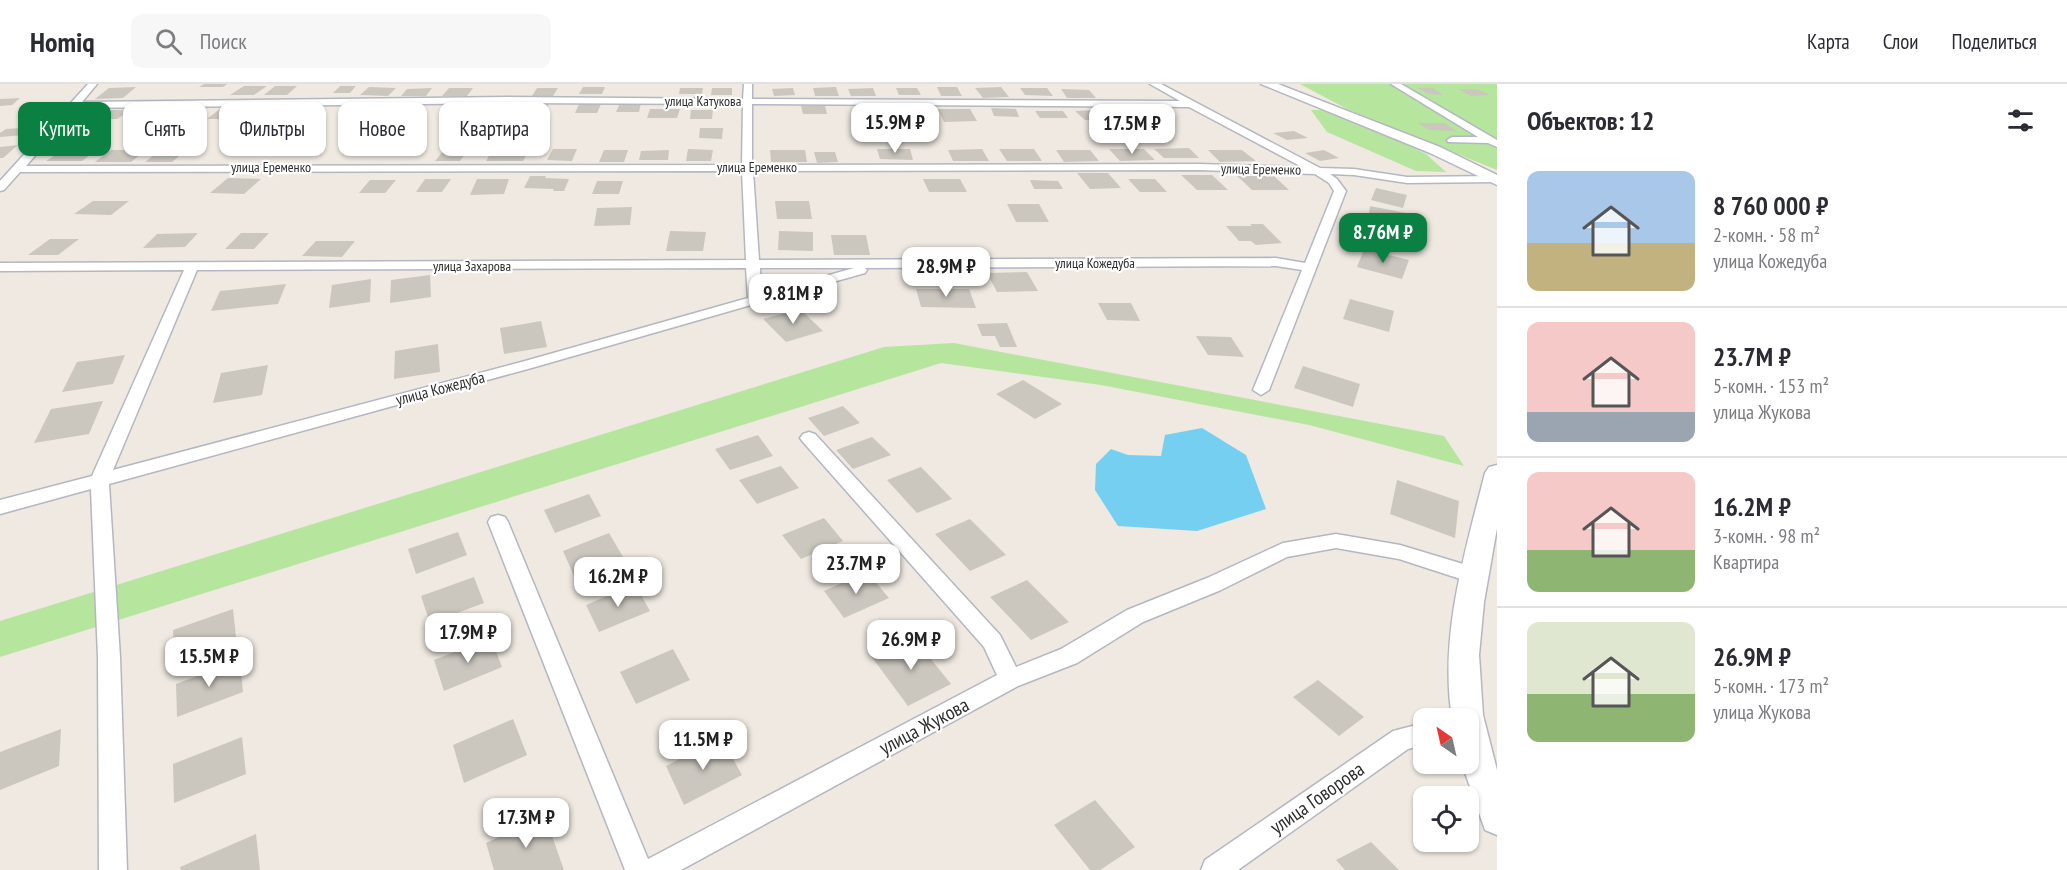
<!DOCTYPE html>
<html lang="ru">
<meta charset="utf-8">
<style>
:root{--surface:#fff;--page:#f7f7f7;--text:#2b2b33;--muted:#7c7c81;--line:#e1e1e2;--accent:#0b8043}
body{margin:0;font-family:"PT Sans Narrow",sans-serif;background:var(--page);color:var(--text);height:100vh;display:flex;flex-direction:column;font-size:22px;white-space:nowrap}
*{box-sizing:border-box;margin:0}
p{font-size:20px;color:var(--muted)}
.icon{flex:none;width:33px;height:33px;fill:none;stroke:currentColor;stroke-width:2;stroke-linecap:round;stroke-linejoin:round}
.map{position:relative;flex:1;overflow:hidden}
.side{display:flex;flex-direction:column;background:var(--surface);width:570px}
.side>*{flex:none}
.guide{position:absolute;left:18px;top:18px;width:570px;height:54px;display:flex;gap:12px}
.needle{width:39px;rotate:326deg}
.controls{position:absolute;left:1413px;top:624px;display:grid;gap:12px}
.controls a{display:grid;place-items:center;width:66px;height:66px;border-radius:12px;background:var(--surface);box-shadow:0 2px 4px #0004;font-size:30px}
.price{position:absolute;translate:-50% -51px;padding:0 14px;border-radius:12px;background:#fff;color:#222;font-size:20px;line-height:39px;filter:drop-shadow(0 2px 3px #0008)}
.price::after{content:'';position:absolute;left:50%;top:36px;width:18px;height:14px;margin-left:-9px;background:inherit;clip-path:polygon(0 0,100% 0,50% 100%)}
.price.active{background:var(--accent);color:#fff}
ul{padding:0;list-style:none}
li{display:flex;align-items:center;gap:18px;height:150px;padding:0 30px}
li+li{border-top:2px solid var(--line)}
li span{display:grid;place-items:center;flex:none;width:168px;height:120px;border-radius:12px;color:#555}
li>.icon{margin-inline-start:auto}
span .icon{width:72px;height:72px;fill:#fffc;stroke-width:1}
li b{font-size:26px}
h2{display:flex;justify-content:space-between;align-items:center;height:72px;padding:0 30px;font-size:26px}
.chip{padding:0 21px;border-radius:12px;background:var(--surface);box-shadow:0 2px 4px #0004;font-size:21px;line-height:54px}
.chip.active{background:var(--accent);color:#fff}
header{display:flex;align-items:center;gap:36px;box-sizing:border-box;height:84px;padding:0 30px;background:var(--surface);border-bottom:2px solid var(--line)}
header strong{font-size:28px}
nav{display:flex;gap:33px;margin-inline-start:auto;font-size:21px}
.search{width:420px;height:54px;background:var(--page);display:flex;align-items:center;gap:15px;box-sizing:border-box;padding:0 21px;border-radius:12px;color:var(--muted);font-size:22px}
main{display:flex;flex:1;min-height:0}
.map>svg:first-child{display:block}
.green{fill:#b6e59e}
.water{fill:#75cff0}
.building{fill:#cbc7bf}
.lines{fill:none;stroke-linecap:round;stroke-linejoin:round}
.minor-casing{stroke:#b4b7c1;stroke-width:3}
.secondary-casing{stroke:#b4b7c1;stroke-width:3}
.minor{fill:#fff;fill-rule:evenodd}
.secondary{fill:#fff;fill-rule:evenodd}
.labels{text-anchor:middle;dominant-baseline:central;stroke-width:4.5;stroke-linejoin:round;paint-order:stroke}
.far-street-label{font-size:14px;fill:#2e2e2e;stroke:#fff}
.street-label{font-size:16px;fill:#2e2e2e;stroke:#fff}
.near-street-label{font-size:20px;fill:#2e2e2e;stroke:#fff}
</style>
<header>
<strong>Homiq</strong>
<div class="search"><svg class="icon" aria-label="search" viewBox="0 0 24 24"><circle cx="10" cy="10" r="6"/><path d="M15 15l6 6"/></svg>Поиск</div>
<nav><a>Карта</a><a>Слои</a><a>Поделиться</a></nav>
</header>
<main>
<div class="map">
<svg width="1497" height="786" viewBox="0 0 1497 786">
<rect width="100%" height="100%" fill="#efe9e1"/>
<g class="green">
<path d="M1300,0H1497V86L1347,25Z"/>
<path d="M1311,26H1321L1395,55L1426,70L1446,88L1416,87L1327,48Z"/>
<path d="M954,259L1444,352L1464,382L1309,341L1101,301L941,279L0,573V537L884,263Z"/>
</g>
<path class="water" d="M1202,344L1246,371L1266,425L1197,447L1118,442L1095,406L1096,380L1111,365L1128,371L1161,372L1165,351Z"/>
<g class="building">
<path d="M204,0H227L223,3H199Z"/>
<path d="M244,2H267L254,11H230Z"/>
<path d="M275,2H297L287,11H264Z"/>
<path d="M340,2H356L350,9H333Z"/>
<path d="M136,3L123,14L95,15L109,4Z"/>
<path d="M369,3L396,4L388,12L360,11Z"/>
<path d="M583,3H605L602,10H579Z"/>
<path d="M836,3L839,12H815L813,4Z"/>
<path d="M937,3H957L962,12H941Z"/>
<path d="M1001,3L1009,13L983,14L975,4Z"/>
<path d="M432,4L426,12H401L407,5Z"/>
<path d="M449,4H473L467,12H442Z"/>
<path d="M537,4H558L553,12H532Z"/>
<path d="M680,4H703L702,10H679Z"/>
<path d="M712,4H732V11H711Z"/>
<path d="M793,4L795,11L774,12L772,5Z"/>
<path d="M873,4L876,12H851L848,5Z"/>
<path d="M896,4H917L921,11H899Z"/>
<path d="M1020,4H1047L1053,12L1025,11Z"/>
<path d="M1417,4H1433L1443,11L1428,10Z"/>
<path d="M1061,5L1089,6L1096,14H1067Z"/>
<path d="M1458,5H1477L1490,11L1471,12Z"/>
<path d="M20,14L12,21L0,22V15Z"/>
<path d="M620,19H641L639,28H616Z"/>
<path d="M487,20H509L503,29H481Z"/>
<path d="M526,20H549L544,30H520Z"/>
<path d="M579,20H601L597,29H575Z"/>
<path d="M825,21L827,30H803L801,22Z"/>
<path d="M221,24H245L232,35H207Z"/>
<path d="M991,24L1016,25L1019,33L994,32Z"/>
<path d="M312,25L324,33L299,39L288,31Z"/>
<path d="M650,25H680L677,34H647Z"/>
<path d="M938,25H970L977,37L944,38Z"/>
<path d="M102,26H131L117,35H87Z"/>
<path d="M395,26H424L416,35L386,34Z"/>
<path d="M691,26H713L712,35H690Z"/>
<path d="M1097,26L1106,36H1085L1075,27Z"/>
<path d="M161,27H193L180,37H148Z"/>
<path d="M1035,27H1063L1068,34H1040Z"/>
<path d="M1418,39H1445L1456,47L1429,46Z"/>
<path d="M34,43L25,51L0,53V49L6,45Z"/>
<path d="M700,44H723L722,55L699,54Z"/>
<path d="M1294,47L1308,54L1287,56L1273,49Z"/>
<path d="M18,61L3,74H0V63Z"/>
<path d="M1189,64L1199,74H1164L1154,65Z"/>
<path d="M98,65L82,77H46L63,66Z"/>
<path d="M493,65L529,66L523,77H486Z"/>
<path d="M553,65H577L572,77L547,76Z"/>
<path d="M688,65L713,66L711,77H686Z"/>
<path d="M877,65H910L913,76L880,75Z"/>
<path d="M982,65L989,77H953L948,66Z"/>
<path d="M999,65H1034L1042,77H1007Z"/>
<path d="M1109,65H1144L1155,76L1120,77Z"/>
<path d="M111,66H146L131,78H95Z"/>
<path d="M444,66H468L460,77H435Z"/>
<path d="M604,66H628L624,78H599Z"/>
<path d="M669,66L668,76H639L641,67Z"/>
<path d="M770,66H805L807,78H771Z"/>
<path d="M1056,66H1090L1099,77L1064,78Z"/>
<path d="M1208,66H1242L1256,77L1220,78Z"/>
<path d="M1324,66L1339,74L1320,77L1305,69Z"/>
<path d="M158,68H184L172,78H145Z"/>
<path d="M814,68H835L838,78L817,79Z"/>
<path d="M1077,89H1108L1121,104L1090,105Z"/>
<path d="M1181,91H1212L1228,106H1197Z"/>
<path d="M530,92H546L545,94L569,95L564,107H553L554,105L524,104Z"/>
<path d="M1237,92H1274L1289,106H1252Z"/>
<path d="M228,94L261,95L244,110L210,109Z"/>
<path d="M425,95H451L442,108H416Z"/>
<path d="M477,95H509L504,110L470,111Z"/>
<path d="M923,95H960L967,108H929Z"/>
<path d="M1128,95H1155L1167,108H1140Z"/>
<path d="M370,96H396L385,109H359Z"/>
<path d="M1030,96L1058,97L1063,105H1034Z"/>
<path d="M597,97H623L619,110H592Z"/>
<path d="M1376,104L1407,111L1403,124L1371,116Z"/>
<path d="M93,117H129L111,131L74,130Z"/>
<path d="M775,117H809L812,135H777Z"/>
<path d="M1007,120H1039L1049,138H1016Z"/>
<path d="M1370,122L1411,130L1410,145L1368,136Z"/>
<path d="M632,123L630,141L594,142L597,124Z"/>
<path d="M1250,140H1263L1282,159L1256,161L1251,157H1239L1226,142H1252Z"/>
<path d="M1368,142L1414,154L1405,167L1359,154Z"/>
<path d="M670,147L706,148L703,167H666Z"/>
<path d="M779,147L813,148V167L778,166Z"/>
<path d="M198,149L185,163L143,164L157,150Z"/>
<path d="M241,149H269L254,165H225Z"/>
<path d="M831,151H866L870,171H834Z"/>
<path d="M50,155H79L58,171H28Z"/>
<path d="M316,157H355L342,173L302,172Z"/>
<path d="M1364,165L1409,176L1402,195L1357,183Z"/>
<path d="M1027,188L1038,207L997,208L987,189Z"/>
<path d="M430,191L431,213L390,219L391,196Z"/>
<path d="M371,195L370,218L329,224L332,201Z"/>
<path d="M286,200L278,220L211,227L220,207Z"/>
<path d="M916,205H969L976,224L921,223Z"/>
<path d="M1350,215L1394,227L1389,248L1343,235Z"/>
<path d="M1098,219H1131L1140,237L1107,236Z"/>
<path d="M800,225L823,247L786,258L763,235Z"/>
<path d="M541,237L547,263L504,270L500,244Z"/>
<path d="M1007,239L1017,263H1000L995,252H982L977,240Z"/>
<path d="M1196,252L1231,253L1244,273L1208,271Z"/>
<path d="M438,260L440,288L394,295L395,267Z"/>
<path d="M125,271L113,300L62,308L77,278Z"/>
<path d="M268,281L262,311L213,319L221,289Z"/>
<path d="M1303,282L1360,300L1353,323L1294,304Z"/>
<path d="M1023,296L1062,320L1035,335L996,310Z"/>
<path d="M103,317L89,350L34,359L51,325Z"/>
<path d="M843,322L860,339L824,352L808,334Z"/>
<path d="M758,351L773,372L730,386L715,365Z"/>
<path d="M872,353L891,371L853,385L836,366Z"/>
<path d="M781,382L799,404L757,420L739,396Z"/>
<path d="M921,383L952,415L917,429L887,396Z"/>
<path d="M1397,396L1459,417L1455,454L1390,430Z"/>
<path d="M589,410L601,432L555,449L544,426Z"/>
<path d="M824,434L843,457L801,475L782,451Z"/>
<path d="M970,435L1006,471L970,487L935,450Z"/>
<path d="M458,448L467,471L416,490L408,465Z"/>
<path d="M609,449L623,473L574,492L563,467Z"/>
<path d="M867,488L889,514L844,534L824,507Z"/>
<path d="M474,493L484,519L430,539L421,512Z"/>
<path d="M1027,496L1069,538L1031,556L990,513Z"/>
<path d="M635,500L650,527L599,548L586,521Z"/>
<path d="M233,525L236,553L174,575L173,546Z"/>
<path d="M913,553L951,600L908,622L871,572Z"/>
<path d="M491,554L502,583L444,607L434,576Z"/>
<path d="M673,565L690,596L636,620L620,588Z"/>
<path d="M240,576L243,608L177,633L176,600Z"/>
<path d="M1318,596L1364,633L1339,652L1293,613Z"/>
<path d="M513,635L527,671L464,699L453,661Z"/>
<path d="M61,645L59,682L0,706V668Z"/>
<path d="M242,653L246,690L174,719L173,680Z"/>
<path d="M721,654L742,691L684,721L666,682Z"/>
<path d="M1095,716L1135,763L1100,786H1090L1054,741Z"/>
<path d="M545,732L564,786H494L486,759Z"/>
<path d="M256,750L260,786H181L180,783Z"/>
<path d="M1371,758L1399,786H1345L1336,776Z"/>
</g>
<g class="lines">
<g class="minor-casing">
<g id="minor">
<path d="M88,0H97L82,18L508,13L743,15L744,0H752V15L1180,17L1150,0H1161L1320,84L1354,85L1407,93L1497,92V98L1407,99L1354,91L1330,90L1337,95L1346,107L1269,306L1261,311L1253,306L1302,186L1276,182L865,184L867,186L865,189L762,218L760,221H751L535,283L109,400L120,573L127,786H99L98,573L91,405L0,430V416L92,392L184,186L0,187V179L746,176L742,87L20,88L4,106L0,107V97ZM508,19L743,20L742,81L26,82L77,24ZM752,20L1189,23L1302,83L1199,80L752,81ZM1199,86L1315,90L1329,99L1334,107L1305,179L1276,174L759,176L753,87ZM746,184L748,214L525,277L113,386L197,186ZM760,184H854L761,210Z"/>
<path d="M1391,0H1401L1497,56V63L1488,59L1448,58L1447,56L1452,53H1478Z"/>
<path d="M809,348L815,350L1000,551L1016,583L1061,565L1127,526L1207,494L1283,459L1336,450L1400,461L1483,486L1486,492L1483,498L1476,500L1399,475L1336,464L1287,473L1221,506L1143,538L1077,579L1018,602L681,786H625L488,438L491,433L498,431L505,433L508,438L648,775L997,591L984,563L803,358L800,354L803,350Z"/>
<path d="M1424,639V661L1408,665L1238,786H1201L1205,776L1393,647Z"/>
</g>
</g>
<g class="secondary-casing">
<g id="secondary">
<path d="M1261,0H1278L1440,63L1497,91V101L1430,69Z"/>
<path d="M1497,381V444L1484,518L1479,571L1483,631L1497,686V751L1485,746L1462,680H1468V634H1452C1439,552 1465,468 1485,389L1489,383Z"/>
</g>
</g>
<use href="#minor" class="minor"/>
<use href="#secondary" class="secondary"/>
</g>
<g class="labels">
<g class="far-street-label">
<text x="703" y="17">улица Катукова</text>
<text x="271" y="83">улица Еременко</text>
<text x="757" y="83">улица Еременко</text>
<text transform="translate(1261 85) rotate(1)">улица Еременко</text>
<text x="1095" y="179">улица Кожедуба</text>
<text x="472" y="182">улица Захарова</text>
</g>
<g class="street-label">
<text transform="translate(440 304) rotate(-15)">улица Кожедуба</text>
</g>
<g class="near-street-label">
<text transform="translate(924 642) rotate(-28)">улица Жукова</text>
<text transform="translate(1317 714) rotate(-35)">улица Говорова</text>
</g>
</g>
</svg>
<div class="controls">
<a><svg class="needle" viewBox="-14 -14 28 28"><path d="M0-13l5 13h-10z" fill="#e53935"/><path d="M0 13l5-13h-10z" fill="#7c7c81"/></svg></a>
<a><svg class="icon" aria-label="locate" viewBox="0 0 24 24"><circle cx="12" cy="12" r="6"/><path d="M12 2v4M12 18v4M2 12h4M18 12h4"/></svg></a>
</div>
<b class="price" style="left:895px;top:70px">15.9M ₽</b>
<b class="price" style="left:1132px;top:71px">17.5M ₽</b>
<b class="price active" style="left:1383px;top:180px">8.76M ₽</b>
<b class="price" style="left:946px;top:214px">28.9M ₽</b>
<b class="price" style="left:793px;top:241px">9.81M ₽</b>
<b class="price" style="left:856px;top:511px">23.7M ₽</b>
<b class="price" style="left:618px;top:524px">16.2M ₽</b>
<b class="price" style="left:468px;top:580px">17.9M ₽</b>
<b class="price" style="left:911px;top:587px">26.9M ₽</b>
<b class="price" style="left:209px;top:604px">15.5M ₽</b>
<b class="price" style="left:703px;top:687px">11.5M ₽</b>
<b class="price" style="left:526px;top:765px">17.3M ₽</b>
<div class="guide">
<a class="chip active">Купить</a>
<a class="chip">Снять</a>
<a class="chip">Фильтры</a>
<a class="chip">Новое</a>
<a class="chip">Квартира</a>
</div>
</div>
<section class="side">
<h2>Объектов: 12<svg class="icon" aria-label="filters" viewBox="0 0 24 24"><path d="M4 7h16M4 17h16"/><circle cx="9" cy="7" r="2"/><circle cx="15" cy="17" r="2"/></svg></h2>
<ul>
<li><span style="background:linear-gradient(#a9c7e8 60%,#c2b280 0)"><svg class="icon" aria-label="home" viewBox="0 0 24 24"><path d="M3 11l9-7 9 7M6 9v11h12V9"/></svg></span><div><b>8 760 000 ₽</b><p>2-комн. · 58 m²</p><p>улица Кожедуба</p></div></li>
<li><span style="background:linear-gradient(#f6c9c9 75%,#9aa5b1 0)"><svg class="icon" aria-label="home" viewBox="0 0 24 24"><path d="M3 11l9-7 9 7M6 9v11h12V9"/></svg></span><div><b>23.7M ₽</b><p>5-комн. · 153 m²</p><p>улица Жукова</p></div></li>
<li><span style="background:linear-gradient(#f6c9c9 65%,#8fb573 0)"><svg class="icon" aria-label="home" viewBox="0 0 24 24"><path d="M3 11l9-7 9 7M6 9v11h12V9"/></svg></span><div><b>16.2M ₽</b><p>3-комн. · 98 m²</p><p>Квартира</p></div></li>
<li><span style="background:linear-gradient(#dfe7d0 60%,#8fb573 0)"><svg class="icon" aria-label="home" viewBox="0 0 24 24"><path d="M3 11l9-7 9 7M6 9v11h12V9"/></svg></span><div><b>26.9M ₽</b><p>5-комн. · 173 m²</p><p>улица Жукова</p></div></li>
</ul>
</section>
</main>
